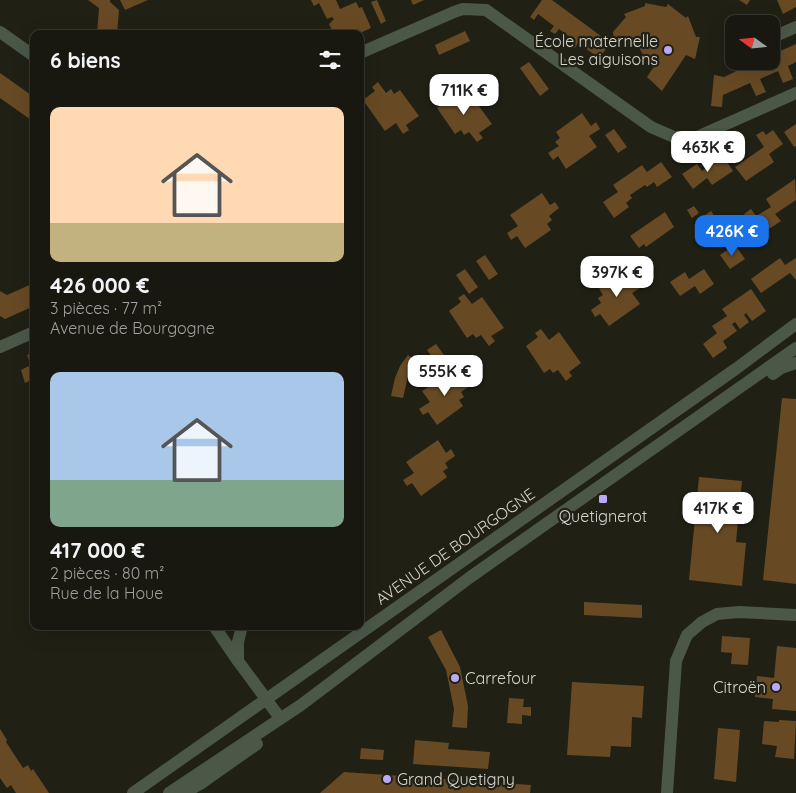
<!DOCTYPE html>
<html lang="fr">
<meta charset="utf-8">
<style>
:root{--surface:#181810;--page:#212119;--text:#f1f3f6;--muted:#9fa09f;--line:#363730;--accent:#1a73e8}
body{margin:0;font-family:Quicksand,sans-serif;background:var(--page);color:var(--text);height:100vh;display:flex;flex-direction:column;font-size:19px;white-space:nowrap}
*{box-sizing:border-box;margin:0}
p{font-size:16px;color:var(--muted)}
.icon{flex:none;width:28px;height:28px;fill:none;stroke:currentColor;stroke-width:2;stroke-linecap:round;stroke-linejoin:round}
.map{position:relative;flex:1;overflow:hidden}
.side{position:absolute;left:30px;top:30px;width:334px;height:600px;display:flex;flex-direction:column;background:var(--surface);border-radius:10px;box-shadow:0 5px 20px #0002,0 0 0 1px var(--line)}
.side>*{flex:none}
.needle{width:32px;rotate:285deg}
.tools{position:absolute;left:725px;top:15px;display:grid;gap:10px}
.tools a{display:grid;place-items:center;width:55px;height:55px;border-radius:10px;background:var(--surface);box-shadow:0 5px 20px #0002,0 0 0 1px var(--line);font-size:25px}
.price{position:absolute;translate:-50% -42px;padding:0 11px;border-radius:10px;background:#fff;color:#222;font-size:16px;line-height:32px;filter:drop-shadow(0 1px 2px #0008)}
.price::after{content:'';position:absolute;left:50%;top:30px;width:15px;height:11px;margin-left:-8px;background:inherit;clip-path:polygon(0 0,100% 0,50% 100%)}
.price.active{background:var(--accent);color:#fff}
ul{padding:0;list-style:none}
li{display:grid;align-content:center;gap:10px;height:265px;padding:0 20px}
li span{display:grid;place-items:center;height:155px;border-radius:10px;color:#555}
li>.icon{margin-inline-start:auto}
span .icon{width:90px;height:90px;fill:#fffc;stroke-width:1}
li b{font-size:21px}
h2{display:flex;justify-content:space-between;align-items:center;height:60px;padding:0 20px;font-size:21px}
.map>svg:first-child{display:block}
.building{fill:#674a24}
.lines{fill:none;stroke-linecap:round;stroke-linejoin:round}
.street{stroke:#4b5848;stroke-width:12}
.poi-dot{fill:#baaaf6;stroke:#202015;stroke-width:2}
.labels{text-anchor:middle;dominant-baseline:central;stroke-width:4.5;stroke-linejoin:round;paint-order:stroke}
.poi-label{font-size:16px;fill:#d6d6cf;stroke:#202015;text-anchor:end}
.street-label{font-size:16px;fill:#d6d6cf;stroke:#202015}
</style>
<div class="map">
<svg width="796" height="793" viewBox="0 0 796 793">
<rect width="100%" height="100%" fill="#202015"/>
<g class="building">
<path d="M88,0H110V2L119,10L117,34H97L99,8Z"/>
<path d="M120,0H148L125,10Z"/>
<path d="M311,0H336L340,9L356,2L359,8L362,7L371,28L358,34L355,30L350,33V34H334L329,24L334,19L332,17L327,19L319,3L314,6Z"/>
<path d="M377,0L386,21L381,24L371,2Z"/>
<path d="M411,0H424L413,5Z"/>
<path d="M542,0H552L605,39L601,45L606,49L599,58L578,43L575,48L570,45L574,40L559,29L555,34L550,31L554,26L538,14L534,20L530,17Z"/>
<path d="M739,0H750L747,5Z"/>
<path d="M777,0H796V7L783,14Z"/>
<path d="M645,3L666,7L668,4L686,18L688,16L696,37H700L695,59L686,55L662,91L647,77L655,65L650,56L644,57L638,45L614,39L613,32L626,17L624,14L645,6Z"/>
<path d="M465,31L470,41L439,55L435,45Z"/>
<path d="M796,44V62L788,66L793,79L783,83L778,71L760,79L766,92L756,96L750,83L723,95L722,107L711,106L714,75L724,77L753,63L771,61V55Z"/>
<path d="M529,62L549,89L540,96L520,68Z"/>
<path d="M0,73L34,97V122L0,98Z"/>
<path d="M378,82L386,93L391,89L394,94L400,90L419,116L406,125L409,130L403,134L396,123L385,131L363,100L375,91L372,87Z"/>
<path d="M452,90L459,101L470,94L492,124L479,133L483,138L477,142L469,132L464,135L461,130L455,134L437,108L449,99L446,94Z"/>
<path d="M582,113L591,126L596,122L600,129L589,136L597,147L566,169L558,156L553,160L548,153L559,146L555,142L560,138L556,132Z"/>
<path d="M796,124V146L794,147L784,132Z"/>
<path d="M614,129L627,147L618,153L605,135Z"/>
<path d="M773,130L783,144L769,154L774,162L746,181L735,167L764,147L756,135L763,131L766,135Z"/>
<path d="M723,156L733,171L712,185L707,178L693,189L682,174L697,164L702,171Z"/>
<path d="M661,162L672,177L657,187L654,182L647,187L645,185L630,195L632,198L626,203L629,207L614,218L603,202L618,192L613,185L642,165L647,172Z"/>
<path d="M795,179L796,200L775,214L781,221L766,231L760,223L753,228L744,214L751,209L756,216L771,207L766,199Z"/>
<path d="M542,193L550,205L555,202L559,208L549,216L552,220L547,224L551,230L525,248L517,236L511,240L507,233L518,226L510,215Z"/>
<path d="M694,206L699,213L692,218L687,210Z"/>
<path d="M711,211L721,226L729,220L739,235L724,245L714,231L707,236L696,221Z"/>
<path d="M665,212L674,227L646,247L644,244L639,248L630,236Z"/>
<path d="M735,245L745,259L730,269L720,255Z"/>
<path d="M485,255L498,274L489,280L476,261Z"/>
<path d="M780,258L785,265L796,258V280L790,273L761,293L751,279Z"/>
<path d="M465,269L478,287L469,294L456,275Z"/>
<path d="M704,269L714,284L700,294L695,286L680,296L670,282L685,272L689,279Z"/>
<path d="M625,270L634,283L639,279L643,286L632,293L640,304L609,326L600,314L595,317L591,310L601,303L598,298L603,295L599,289Z"/>
<path d="M34,283V306L5,319L0,316V291L7,295Z"/>
<path d="M751,289L766,311L752,321L746,313L744,315L749,322L740,329L735,322L732,324L737,331L723,341L727,348L713,358L703,344L717,333L712,326L727,316L722,309Z"/>
<path d="M464,294L472,304L482,297L504,328L491,336L495,341L489,346L481,335L476,338L473,334L467,338L449,311L461,302L458,298Z"/>
<path d="M541,329L549,340L559,332L581,363L569,372L572,376L566,381L558,370L553,373L550,369L544,373L526,346L538,337L535,333Z"/>
<path d="M436,344L449,362L440,368L427,350Z"/>
<path d="M34,352V386L31,380L25,383L21,370L31,365L27,355Z"/>
<path d="M408,355L417,362L408,376L403,398L391,396L395,378L400,366Z"/>
<path d="M454,370L462,382L467,378L471,385L461,392L464,397L459,400L463,406L437,425L428,412L423,415L419,409L430,402L422,391Z"/>
<path d="M782,398L796,399V584L763,580Z"/>
<path d="M438,440L446,453L451,449L455,456L445,463L448,468L443,471L447,477L421,496L412,483L407,486L403,480L414,473L406,462Z"/>
<path d="M699,477L742,481L736,542L746,543L742,586L689,580Z"/>
<path d="M584,602L642,605V618L584,615Z"/>
<path d="M441,630L460,667L468,706L467,728L452,727L454,709L446,670L428,637Z"/>
<path d="M722,636L750,638L748,665L731,664L732,653L721,652Z"/>
<path d="M777,646L796,648V711L772,709L773,699L755,697L757,676L774,678Z"/>
<path d="M572,682L644,686L642,718L632,717L631,747L611,746L610,757L567,755Z"/>
<path d="M509,698L524,699L523,707H531V716L522,715V724L507,723Z"/>
<path d="M779,720L796,721L794,759L775,757L777,746L762,744L764,721L779,722Z"/>
<path d="M718,728L740,730L736,782L714,779Z"/>
<path d="M0,729L7,740L6,742L23,768L28,765L31,771L33,769L49,793H16L11,785L7,788L0,778Z"/>
<path d="M415,740L449,743L448,749L490,752L488,769L413,764Z"/>
<path d="M361,748L384,750L383,760L360,759Z"/>
<path d="M344,772L531,785L530,793H320Z"/>
</g>
<g class="lines">
<g class="street">
<path d="M0,32L34,56"/>
<path d="M771,38L796,27"/>
<path d="M360,53L454,12L463,9L486,10L651,127L674,137H697L796,93"/>
<path d="M0,347L34,332"/>
<path d="M773,374L781,368L796,363"/>
<path d="M214,626L238,661L280,718"/>
<path d="M238,661V642L242,626"/>
<path d="M133,793L737,368L796,324"/>
<path d="M169,793L301,705L469,578L796,348"/>
<path d="M184,793L200,784L257,744"/>
<path d="M667,793L676,661L687,635L702,622L717,614L739,612L796,615"/>
</g>
</g>
<g class="poi-dot">
<circle cx="668" cy="50" r="5"/>
<rect x="598" y="494" width="10" height="10" rx="2.5"/>
<circle cx="455" cy="678" r="5"/>
<circle cx="776" cy="687" r="5"/>
<circle cx="387" cy="779" r="5"/>
</g>
<g class="labels">
<g class="poi-label">
<text x="658" y="41">École maternelle<tspan x="658" dy="18">Les aiguisons</tspan></text>
<text x="603" y="516" text-anchor="middle">Quetignerot</text>
<text x="465" y="678" text-anchor="start">Carrefour</text>
<text x="766" y="687">Citroën</text>
<text x="397" y="779" text-anchor="start">Grand Quetigny</text>
</g>
<g class="street-label">
<text transform="translate(455 546) rotate(-35)">AVENUE DE BOURGOGNE</text>
</g>
</g>
</svg>
<div class="tools">
<a><svg class="needle" viewBox="-14 -14 28 28"><path d="M0-13l5 13h-10z" fill="#e53935"/><path d="M0 13l5-13h-10z" fill="#9fa09f"/></svg></a>
</div>
<b class="price" style="left:464px;top:116px">711K €</b>
<b class="price" style="left:708px;top:173px">463K €</b>
<b class="price active" style="left:732px;top:257px">426K €</b>
<b class="price" style="left:617px;top:298px">397K €</b>
<b class="price" style="left:445px;top:397px">555K €</b>
<b class="price" style="left:718px;top:534px">417K €</b>
<section class="side">
<h2>6 biens<svg class="icon" aria-label="filters" viewBox="0 0 24 24"><path d="M4 7h16M4 17h16"/><circle cx="9" cy="7" r="2"/><circle cx="15" cy="17" r="2"/></svg></h2>
<ul>
<li><span style="background:linear-gradient(#ffd9b3 75%,#c2b280 0)"><svg class="icon" aria-label="home" viewBox="0 0 24 24"><path d="M3 11l9-7 9 7M6 9v11h12V9"/></svg></span><div><b>426 000 €</b><p>3 pièces · 77 m²</p><p>Avenue de Bourgogne</p></div></li>
<li><span style="background:linear-gradient(#a9c7e8 70%,#7fa58c 0)"><svg class="icon" aria-label="home" viewBox="0 0 24 24"><path d="M3 11l9-7 9 7M6 9v11h12V9"/></svg></span><div><b>417 000 €</b><p>2 pièces · 80 m²</p><p>Rue de la Houe</p></div></li>
</ul>
</section>
</div>
